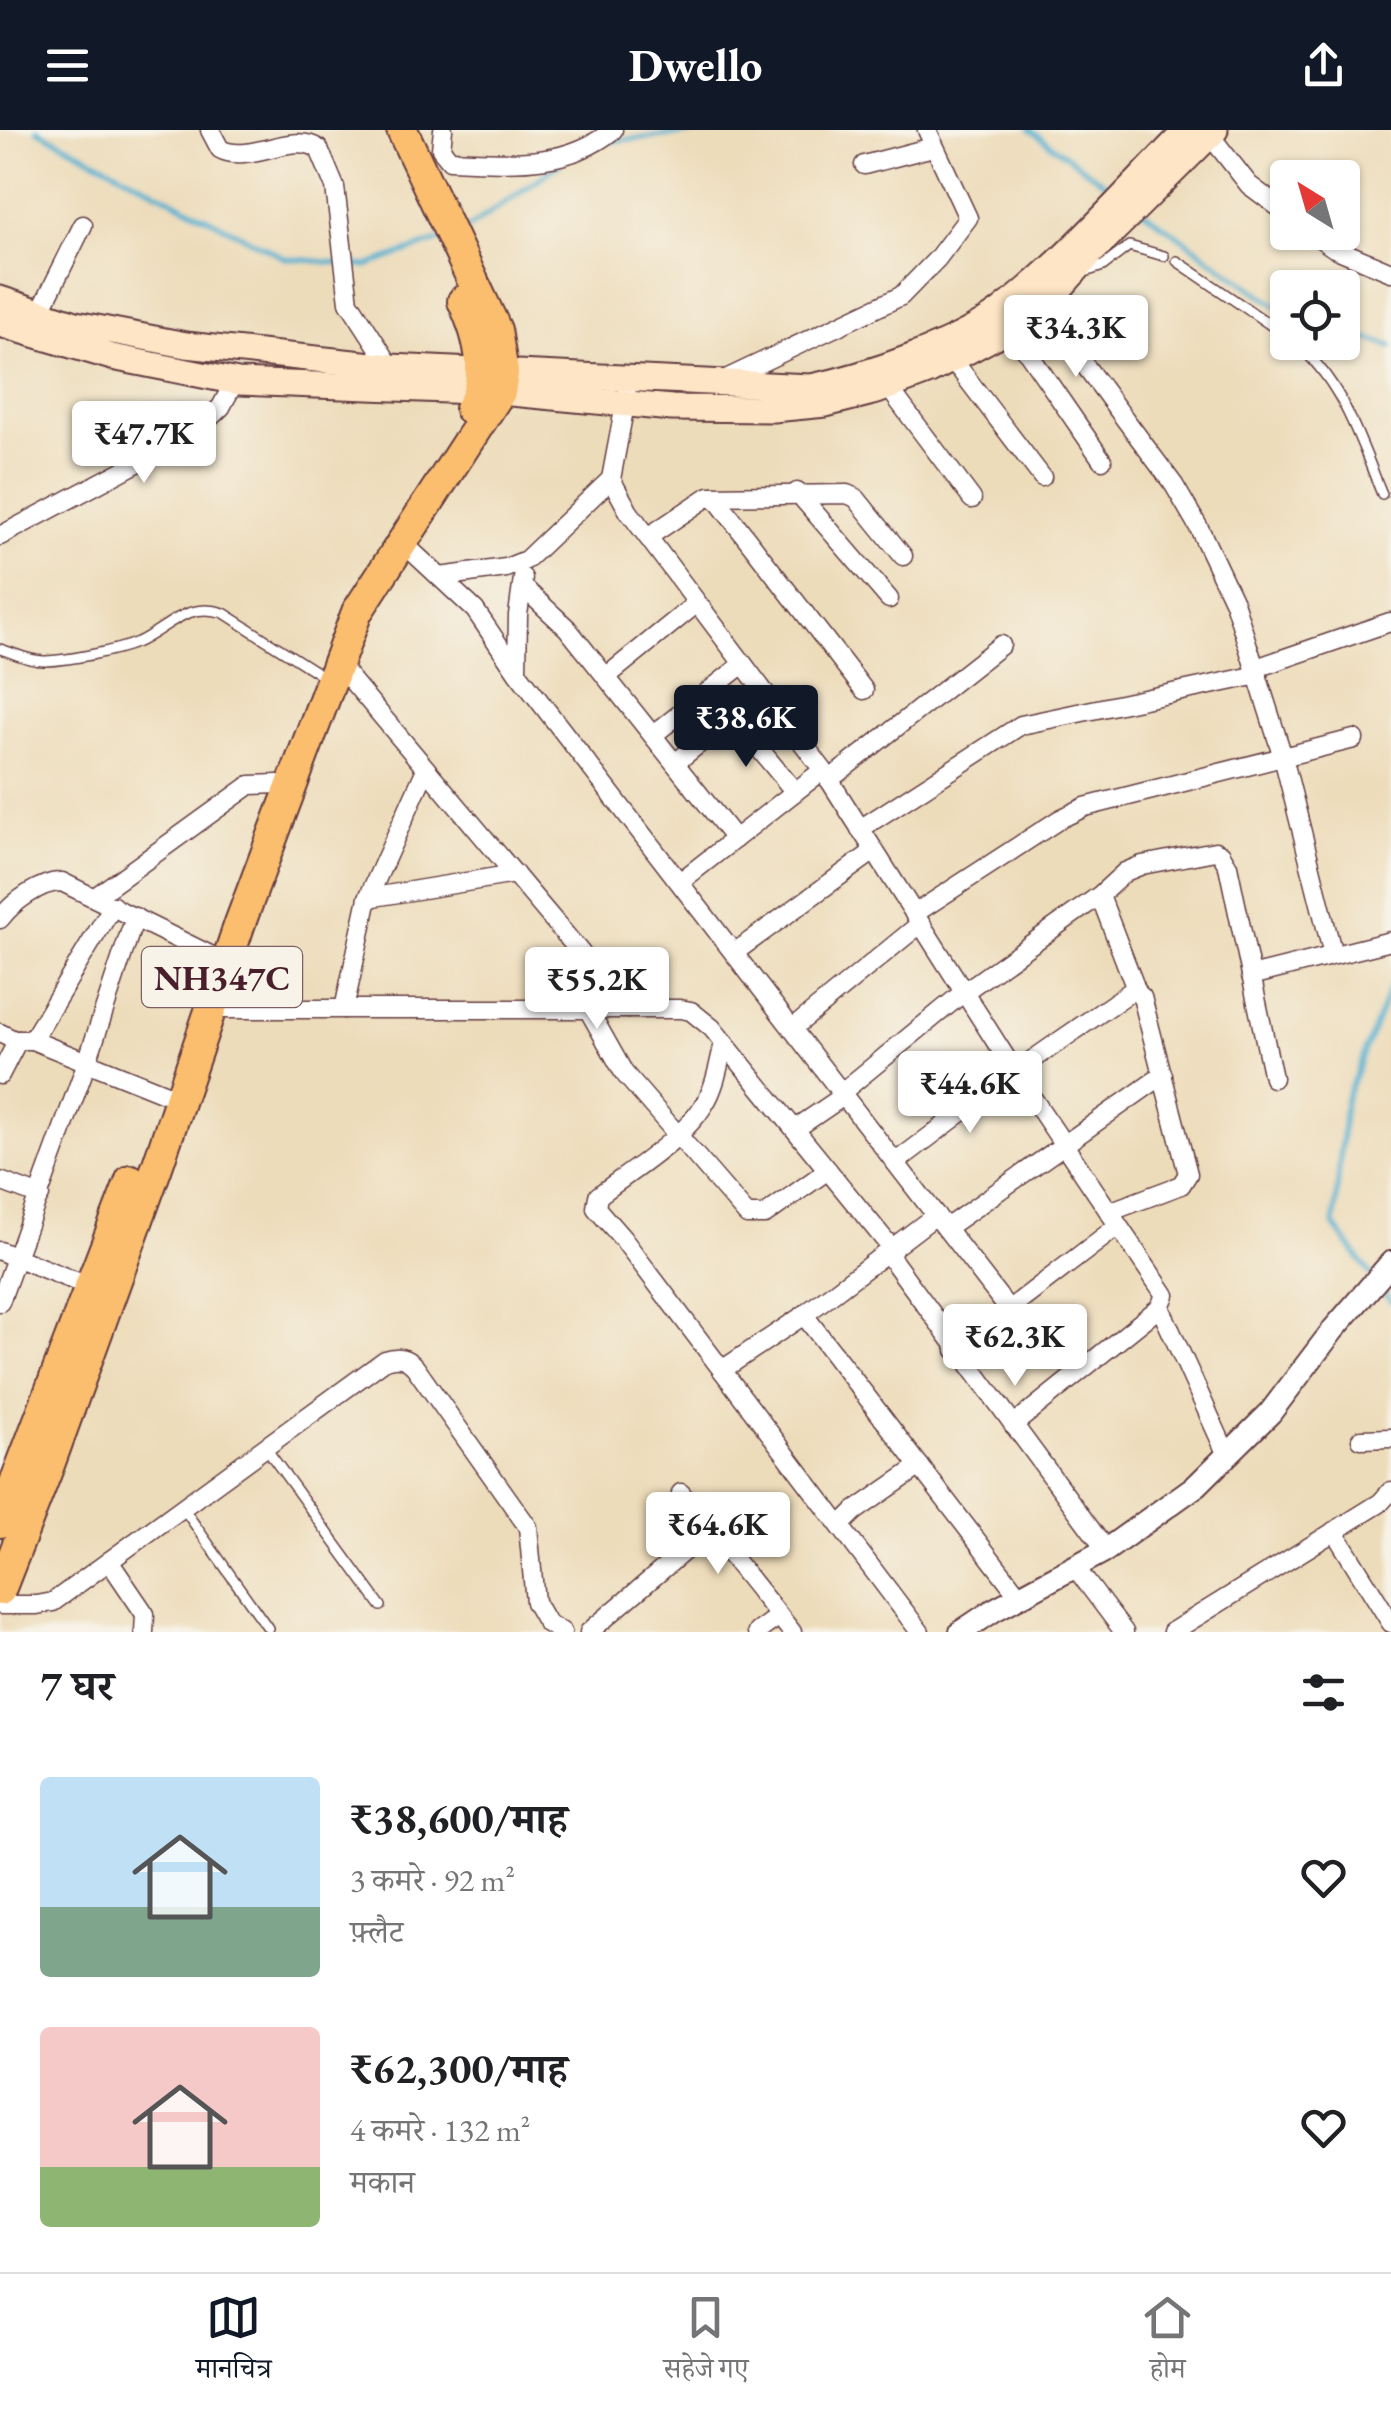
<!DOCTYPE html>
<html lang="hi">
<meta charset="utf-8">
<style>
:root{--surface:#fff;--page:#f2f2f2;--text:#202124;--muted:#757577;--line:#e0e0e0;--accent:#111827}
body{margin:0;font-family:"EB Garamond","Noto Serif Devanagari",serif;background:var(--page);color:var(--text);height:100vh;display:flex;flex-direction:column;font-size:38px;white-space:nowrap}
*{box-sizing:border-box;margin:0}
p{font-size:32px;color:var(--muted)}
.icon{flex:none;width:55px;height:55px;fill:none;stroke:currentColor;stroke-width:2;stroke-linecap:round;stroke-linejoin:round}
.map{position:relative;height:1502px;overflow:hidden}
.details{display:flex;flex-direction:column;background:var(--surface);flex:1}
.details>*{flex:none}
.needle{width:65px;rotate:323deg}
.controls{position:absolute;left:1270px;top:30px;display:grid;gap:20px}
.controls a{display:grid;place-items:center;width:90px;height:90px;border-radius:10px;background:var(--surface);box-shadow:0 2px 8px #0004;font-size:50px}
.price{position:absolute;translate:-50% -85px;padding:0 22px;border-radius:10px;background:#fff;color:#222;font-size:32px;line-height:65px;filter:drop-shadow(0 2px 5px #0008)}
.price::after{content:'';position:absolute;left:50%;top:60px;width:30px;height:22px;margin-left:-15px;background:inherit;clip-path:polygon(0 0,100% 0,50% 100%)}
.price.selected{background:var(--accent);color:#fff}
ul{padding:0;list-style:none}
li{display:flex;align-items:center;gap:30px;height:250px;padding:0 40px}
li span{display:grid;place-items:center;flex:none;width:280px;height:200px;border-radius:10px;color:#555}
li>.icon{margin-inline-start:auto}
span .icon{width:120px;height:120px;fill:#fffc;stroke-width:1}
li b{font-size:42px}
h2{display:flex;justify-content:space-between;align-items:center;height:120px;padding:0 40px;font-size:42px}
header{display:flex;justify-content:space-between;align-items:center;height:130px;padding:0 40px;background:var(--accent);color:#fff;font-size:45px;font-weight:700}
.dock{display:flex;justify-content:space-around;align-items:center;height:140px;border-top:2px solid var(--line);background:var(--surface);font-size:28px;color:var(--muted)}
.dock a{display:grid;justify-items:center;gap:5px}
.dock .selected{color:var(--accent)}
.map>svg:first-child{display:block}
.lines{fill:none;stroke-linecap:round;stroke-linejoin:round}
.stream{stroke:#51afcf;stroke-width:5}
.service-casing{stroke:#623b40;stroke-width:12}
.minor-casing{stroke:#623b40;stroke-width:21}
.tertiary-casing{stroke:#623b40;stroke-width:26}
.secondary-casing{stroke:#623b40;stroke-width:29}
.trunk-casing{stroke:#623b40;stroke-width:34}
.service{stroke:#fff;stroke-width:9}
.minor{stroke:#fff;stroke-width:18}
.tertiary{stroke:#fff;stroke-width:22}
.secondary{stroke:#fde5c5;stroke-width:25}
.trunk{stroke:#fbbd6e;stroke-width:30}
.labels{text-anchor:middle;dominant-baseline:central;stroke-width:9;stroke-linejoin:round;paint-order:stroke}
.shield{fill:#f7f3e8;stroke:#7e5f64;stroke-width:2.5}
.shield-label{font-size:35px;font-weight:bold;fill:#4a1f2b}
</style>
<header><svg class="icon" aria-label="menu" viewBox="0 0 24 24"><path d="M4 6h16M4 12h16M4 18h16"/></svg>Dwello<svg class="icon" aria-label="share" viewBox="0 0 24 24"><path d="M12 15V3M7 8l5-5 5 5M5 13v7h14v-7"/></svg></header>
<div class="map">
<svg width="1391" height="1502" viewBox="0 0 1391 1502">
<rect width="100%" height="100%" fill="#f7f3e8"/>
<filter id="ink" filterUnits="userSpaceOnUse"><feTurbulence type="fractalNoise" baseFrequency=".01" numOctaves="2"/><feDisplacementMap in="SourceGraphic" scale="20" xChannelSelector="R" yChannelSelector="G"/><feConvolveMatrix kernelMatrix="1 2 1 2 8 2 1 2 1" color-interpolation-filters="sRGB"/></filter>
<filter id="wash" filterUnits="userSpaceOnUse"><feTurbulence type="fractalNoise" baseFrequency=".0048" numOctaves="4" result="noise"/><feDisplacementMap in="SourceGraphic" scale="40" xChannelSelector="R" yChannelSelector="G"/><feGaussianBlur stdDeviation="2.25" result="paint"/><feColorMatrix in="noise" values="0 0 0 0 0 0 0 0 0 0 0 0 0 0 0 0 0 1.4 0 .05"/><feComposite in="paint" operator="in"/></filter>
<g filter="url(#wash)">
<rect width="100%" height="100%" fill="#eddcba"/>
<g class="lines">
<g class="stream">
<path d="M37,0L285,128L338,133"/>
<path d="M1030,0L1117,62"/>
<path d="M610,11L726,0"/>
<path d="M1142,80L1288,184"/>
<path d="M463,102L560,34"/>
<path d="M349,134L367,136L443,109"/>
<path d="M1342,201L1391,216"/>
<path d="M1372,1146L1334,1095L1345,971L1391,855"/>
<path d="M1379,1155L1391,1171"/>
</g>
</g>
</g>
<g filter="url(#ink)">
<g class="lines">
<g class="service-casing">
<g id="service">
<path d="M1177,131L1288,207"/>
<path d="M1079,144L1103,136L1129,116L1164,126"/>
<path d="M1294,212C1342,250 1360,311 1382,364"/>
<path d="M0,519C14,523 31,532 46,531C69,530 117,521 138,512C169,497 187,471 224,483L318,543"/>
<path d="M265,1317L381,1476"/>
<path d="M183,1378L268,1498"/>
</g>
</g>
<g class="minor-casing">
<g id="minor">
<path d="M210,0L220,19C249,35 293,0 319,19L335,57L349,172L391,237"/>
<path d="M443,0L441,19L450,30C508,32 565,39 613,0"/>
<path d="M1209,4L1249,55L1288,84"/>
<path d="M864,35L933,17"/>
<path d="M1311,102L1334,118L1391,142"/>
<path d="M1040,175L1174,355L1199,398L1234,472L1283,627L1333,825"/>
<path d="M40,182L83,95"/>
<path d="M1011,198L1102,330"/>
<path d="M952,229L1042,347"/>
<path d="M883,250L972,369"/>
<path d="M722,251L901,166L937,129L968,88L927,0"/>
<path d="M627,264L611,349L629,382L823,640L1015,942L1165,1165L1160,1177L1013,1295"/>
<path d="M797,362L889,469"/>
<path d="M714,366L864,560"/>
<path d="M0,406L154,324L204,293L221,277L235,251"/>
<path d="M648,407L709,366L847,364L856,368L903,426"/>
<path d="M401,411L475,480L517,542L1009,1180"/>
<path d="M440,447L506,438L526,430L611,349"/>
<path d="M522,456L567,498L735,709"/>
<path d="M338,534L628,879"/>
<path d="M1256,538L1390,492"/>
<path d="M517,541L518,485L523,448"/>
<path d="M606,547L697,473"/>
<path d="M733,587L795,662"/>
<path d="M653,605L743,534"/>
<path d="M675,633L764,562"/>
<path d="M829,650L1001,515"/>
<path d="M860,699L1021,595L1258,545"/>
<path d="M681,751L823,640"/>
<path d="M95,767L250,655L278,654"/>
<path d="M368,768L515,744"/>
<path d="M1102,771L1137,862"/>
<path d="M914,784L1060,689L1085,677L1354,609"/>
<path d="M0,789C12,773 41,751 62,752L214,827"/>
<path d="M735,822L874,721"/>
<path d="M1251,846L1391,811"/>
<path d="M211,879H680L691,881L712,898L893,1120"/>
<path d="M344,879L368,768L426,639"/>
<path d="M588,879L624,943L747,1085H765L828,1040"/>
<path d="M793,898L920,794"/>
<path d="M0,903L14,910H32L164,963"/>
<path d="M32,910L113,776"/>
<path d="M724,913C719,932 716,956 705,973C684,1009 631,1041 598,1066L596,1078L623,1109L920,1502"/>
<path d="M0,945L18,910"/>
<path d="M842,962L964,862L1100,765L1125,742L1142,735L1215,721L1221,724L1228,736L1273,948"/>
<path d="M795,999L845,965"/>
<path d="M896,1032L1015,942L1133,860L1142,867L1188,1044L1181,1055L1109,1082"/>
<path d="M0,1051L40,1066"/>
<path d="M946,1098L1163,945"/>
<path d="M0,1121L90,1157"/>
<path d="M888,1124L1106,1420"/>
<path d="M0,1172L87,932L135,787"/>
<path d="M1160,1177L1227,1325"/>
<path d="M804,1185L1020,1467"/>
<path d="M956,1220L1118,1096"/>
<path d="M722,1240L804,1185L936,1085"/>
<path d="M1361,1309L1391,1308"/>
<path d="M681,1363L792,1502"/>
<path d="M840,1396L855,1381L920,1336"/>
<path d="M1334,1401L1391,1493"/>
<path d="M109,1431L145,1484L144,1502"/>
<path d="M1075,1437L1124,1502"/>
<path d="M0,1475H37L53,1472L385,1230C398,1226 406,1227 415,1237L528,1397L535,1472L547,1493L562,1502"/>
<path d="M589,1502L710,1399"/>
<path d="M757,1502L779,1486"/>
<path d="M1172,1502L1380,1373L1391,1361"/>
</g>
</g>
<g class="tertiary-casing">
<path id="tertiary" d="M961,1502L994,1480L1106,1420L1197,1355L1270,1283L1333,1200L1391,1133"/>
</g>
<g class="secondary-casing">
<g id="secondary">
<path d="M0,169L76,194L186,215L391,237L811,257C866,246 956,215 1001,181C1069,128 1127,61 1187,0"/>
<path d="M0,194L112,227L238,252L500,262L672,278L773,279L826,274L877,261L930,241L1011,198L1056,163L1094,120L1215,0"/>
</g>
</g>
<g class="trunk-casing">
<g id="trunk">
<path d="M463,171C479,205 491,247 470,279"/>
<path d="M0,1392L131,1050"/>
<path d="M0,1460L49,1335L157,1037L240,793L357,482L500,262L503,243L496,200L402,0"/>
</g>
</g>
<use href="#service" class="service"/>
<use href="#minor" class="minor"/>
<use href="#tertiary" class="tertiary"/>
<use href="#secondary" class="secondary"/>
<use href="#trunk" class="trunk"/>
</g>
</g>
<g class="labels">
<rect class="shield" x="142" y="817" width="160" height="60" rx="8"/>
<g class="shield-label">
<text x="222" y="847">NH347C</text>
</g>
</g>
</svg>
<div class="controls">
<a><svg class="needle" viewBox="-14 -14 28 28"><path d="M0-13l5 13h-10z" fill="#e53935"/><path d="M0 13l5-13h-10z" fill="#757577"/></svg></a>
<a><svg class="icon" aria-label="locate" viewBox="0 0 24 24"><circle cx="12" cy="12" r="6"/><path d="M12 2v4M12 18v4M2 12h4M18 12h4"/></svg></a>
</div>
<b class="price" style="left:1076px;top:250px">₹34.3K</b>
<b class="price" style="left:144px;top:356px">₹47.7K</b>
<b class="price selected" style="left:746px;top:640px">₹38.6K</b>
<b class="price" style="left:597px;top:902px">₹55.2K</b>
<b class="price" style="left:970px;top:1006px">₹44.6K</b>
<b class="price" style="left:1015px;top:1259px">₹62.3K</b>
<b class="price" style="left:718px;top:1447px">₹64.6K</b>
</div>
<section class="details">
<h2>7 घर<svg class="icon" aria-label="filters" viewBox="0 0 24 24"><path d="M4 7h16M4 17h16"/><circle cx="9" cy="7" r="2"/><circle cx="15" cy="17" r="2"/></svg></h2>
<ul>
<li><span style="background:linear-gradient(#bfe0f5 65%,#7fa58c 0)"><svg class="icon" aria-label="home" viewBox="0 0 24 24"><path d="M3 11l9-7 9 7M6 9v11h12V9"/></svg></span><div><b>₹38,600/माह</b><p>3 कमरे · 92 m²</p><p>फ़्लैट</p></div><svg class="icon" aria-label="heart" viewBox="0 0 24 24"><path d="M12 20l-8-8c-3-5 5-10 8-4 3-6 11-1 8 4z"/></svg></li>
<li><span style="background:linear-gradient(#f6c9c9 70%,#8fb573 0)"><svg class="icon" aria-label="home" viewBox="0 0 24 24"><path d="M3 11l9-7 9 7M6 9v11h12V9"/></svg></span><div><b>₹62,300/माह</b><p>4 कमरे · 132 m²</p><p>मकान</p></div><svg class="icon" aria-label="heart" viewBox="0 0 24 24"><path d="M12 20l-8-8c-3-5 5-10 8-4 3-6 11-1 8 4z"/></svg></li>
</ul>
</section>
<nav class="dock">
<a class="selected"><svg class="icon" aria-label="map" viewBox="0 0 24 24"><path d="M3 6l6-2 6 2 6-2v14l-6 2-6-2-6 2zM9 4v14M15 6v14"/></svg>मानचित्र</a>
<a><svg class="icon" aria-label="saved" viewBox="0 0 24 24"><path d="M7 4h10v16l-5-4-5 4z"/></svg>सहेजे गए</a>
<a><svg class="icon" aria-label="home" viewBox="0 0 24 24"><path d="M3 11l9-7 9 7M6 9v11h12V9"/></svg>होम</a>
</nav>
